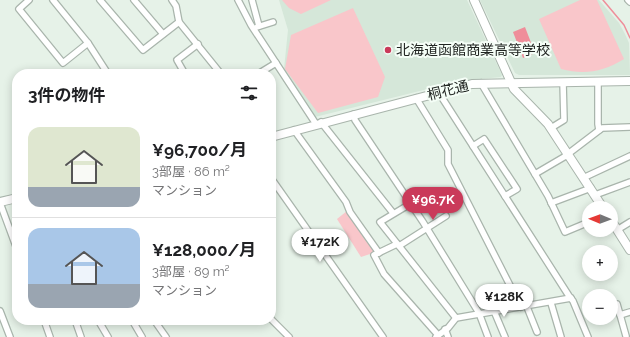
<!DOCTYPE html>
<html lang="ja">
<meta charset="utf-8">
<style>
:root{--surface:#fff;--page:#f6f6f6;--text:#202124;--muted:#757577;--line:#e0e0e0;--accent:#ca3a5a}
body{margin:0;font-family:Raleway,"Noto Sans JP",sans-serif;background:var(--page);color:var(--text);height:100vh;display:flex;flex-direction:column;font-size:15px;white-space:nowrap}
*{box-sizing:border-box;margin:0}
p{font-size:13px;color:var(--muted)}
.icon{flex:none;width:22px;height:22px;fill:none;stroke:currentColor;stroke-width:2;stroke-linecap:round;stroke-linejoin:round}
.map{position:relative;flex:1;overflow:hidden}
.sheet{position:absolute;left:12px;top:69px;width:264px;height:256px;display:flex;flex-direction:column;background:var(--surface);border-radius:16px;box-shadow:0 2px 10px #0003}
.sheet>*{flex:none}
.needle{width:26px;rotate:271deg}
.controls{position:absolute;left:582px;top:201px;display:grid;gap:8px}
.controls a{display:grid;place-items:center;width:36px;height:36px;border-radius:50%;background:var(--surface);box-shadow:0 2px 10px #0003;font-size:20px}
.price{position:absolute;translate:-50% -34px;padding:0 9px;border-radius:14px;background:#fff;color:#222;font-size:13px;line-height:26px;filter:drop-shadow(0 1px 2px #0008)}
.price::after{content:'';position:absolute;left:50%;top:24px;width:12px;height:9px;margin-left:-6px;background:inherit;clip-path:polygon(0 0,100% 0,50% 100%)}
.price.on{background:var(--accent);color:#fff}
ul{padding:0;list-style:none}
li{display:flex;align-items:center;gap:12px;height:100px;padding:0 16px}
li+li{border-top:1px solid var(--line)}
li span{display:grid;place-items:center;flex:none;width:112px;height:80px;border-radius:12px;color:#555}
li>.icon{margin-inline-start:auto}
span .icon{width:48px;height:48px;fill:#fffc;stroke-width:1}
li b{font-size:17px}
h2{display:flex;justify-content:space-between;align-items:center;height:48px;padding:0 16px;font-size:17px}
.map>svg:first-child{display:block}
.built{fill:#d5e7d9}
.green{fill:#f9c6ca}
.water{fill:#ef8e9a}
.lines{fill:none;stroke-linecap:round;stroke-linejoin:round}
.stream{stroke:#ef8e9a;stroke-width:1.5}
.street-casing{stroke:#a9b5ac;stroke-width:8}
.secondary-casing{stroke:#a9b5ac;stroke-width:10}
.street{stroke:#fff;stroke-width:5.5}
.secondary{stroke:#fff;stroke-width:8}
.poi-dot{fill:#ca3a5a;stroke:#f5fef7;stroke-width:1.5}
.labels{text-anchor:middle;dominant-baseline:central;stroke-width:4;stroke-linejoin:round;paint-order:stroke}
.poi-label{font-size:14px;fill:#212522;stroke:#f5fef7;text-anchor:start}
.street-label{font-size:14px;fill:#212522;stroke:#f5fef7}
</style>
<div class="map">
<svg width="630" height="337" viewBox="0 0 630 337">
<rect width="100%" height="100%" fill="#e6f2e8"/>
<g class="built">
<path d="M279,0H467L502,75L501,77L460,81L315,117L284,69L288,30Z"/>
<path d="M480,0H599L619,23L625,34L629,43L630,75H519L515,73Z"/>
</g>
<g class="green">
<path d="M282,0H331L301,14L289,8Z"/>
<path d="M580,0H597L624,59C603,72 584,75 561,69L539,19Z"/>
<path d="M353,8L385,77L378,97L318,113L285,69L291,35Z"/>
<path d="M347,211L374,250L373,253L361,257L337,219Z"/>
</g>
<path class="water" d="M525,27L535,53L523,58L513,32Z"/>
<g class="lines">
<path class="stream" d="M603,0L624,25L630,38"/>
<g class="street-casing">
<g id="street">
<path d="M29,0L19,9L63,63L88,43"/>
<path d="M53,0L88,43L108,74"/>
<path d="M100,0L143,50L179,22L176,6L172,0"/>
<path d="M134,0L163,34"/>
<path d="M238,0L251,25L316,124"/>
<path d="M252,0L259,26"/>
<path d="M628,0L630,2"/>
<path d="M179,22L221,74"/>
<path d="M257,27L273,22"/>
<path d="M185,74L177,60L198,44"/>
<path d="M258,74L276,63"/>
<path d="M598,81V124L599,130"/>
<path d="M481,83L548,196L565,232L589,222"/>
<path d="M439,93L569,296L573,301L588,337"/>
<path d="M416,98L448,150V164L521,307"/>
<path d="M354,114L355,120L423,222L479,313L488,337"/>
<path d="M321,122L393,213"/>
<path d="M551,128L564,120L563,82"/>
<path d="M294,130L346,202L350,212L379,253"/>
<path d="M473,146L484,139L517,189L505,196"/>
<path d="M535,174L564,157L602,128L630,127"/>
<path d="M271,178L383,337"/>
<path d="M583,178L630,156"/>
<path d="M595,195L630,182"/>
<path d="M0,203L17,249"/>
<path d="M551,203L591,188"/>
<path d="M410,204L380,222L456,318"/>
<path d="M617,230L630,222"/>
<path d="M397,244L374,255L384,274L438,335"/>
<path d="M399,246L446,216"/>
<path d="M551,303L561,337"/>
<path d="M617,304L626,336"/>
<path d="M527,307L537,332"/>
<path d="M0,311L10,337"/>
<path d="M494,311L505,337"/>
<path d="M620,315L630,312"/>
<path d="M271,319L289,337"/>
<path d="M44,320L50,337"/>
<path d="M75,320L81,337"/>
<path d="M98,320L108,337"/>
<path d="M132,320L142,337"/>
<path d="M154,320L166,337"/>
<path d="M445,329L448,337"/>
<path d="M436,337L448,328L456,318L571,298"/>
</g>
</g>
<g class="secondary-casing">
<g id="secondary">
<path d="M474,0L514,89L548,124L603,208"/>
<path d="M271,137L472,84L630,81"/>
<path d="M0,202L17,198"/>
<path d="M611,220L630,250"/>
</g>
</g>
<use href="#street" class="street"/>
<use href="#secondary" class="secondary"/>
</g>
<circle class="poi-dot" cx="388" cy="50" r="4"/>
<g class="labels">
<g class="poi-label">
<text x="396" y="50">北海道函館商業高等学校</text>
</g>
<g class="street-label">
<text transform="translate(448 90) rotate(-14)">桐花通</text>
</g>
</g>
</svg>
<div class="controls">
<a><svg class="needle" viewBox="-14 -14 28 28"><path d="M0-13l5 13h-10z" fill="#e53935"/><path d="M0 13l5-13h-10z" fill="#757577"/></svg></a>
<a>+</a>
<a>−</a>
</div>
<b class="price on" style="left:433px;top:221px">¥96.7K</b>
<b class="price" style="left:320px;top:263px">¥172K</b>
<b class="price" style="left:504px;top:318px">¥128K</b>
<section class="sheet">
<h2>3件の物件<svg class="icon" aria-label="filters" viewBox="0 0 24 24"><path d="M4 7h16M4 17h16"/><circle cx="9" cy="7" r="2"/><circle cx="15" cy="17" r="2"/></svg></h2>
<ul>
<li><span style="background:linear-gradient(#dfe7d0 75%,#9aa5b1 0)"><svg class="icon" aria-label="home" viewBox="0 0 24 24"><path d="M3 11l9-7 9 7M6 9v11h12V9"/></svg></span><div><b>¥96,700/月</b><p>3部屋 · 86 m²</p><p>マンション</p></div></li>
<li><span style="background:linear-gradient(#a9c7e8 70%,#9aa5b1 0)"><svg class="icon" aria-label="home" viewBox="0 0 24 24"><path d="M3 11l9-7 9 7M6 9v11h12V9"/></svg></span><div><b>¥128,000/月</b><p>3部屋 · 89 m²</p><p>マンション</p></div></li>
</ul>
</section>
</div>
